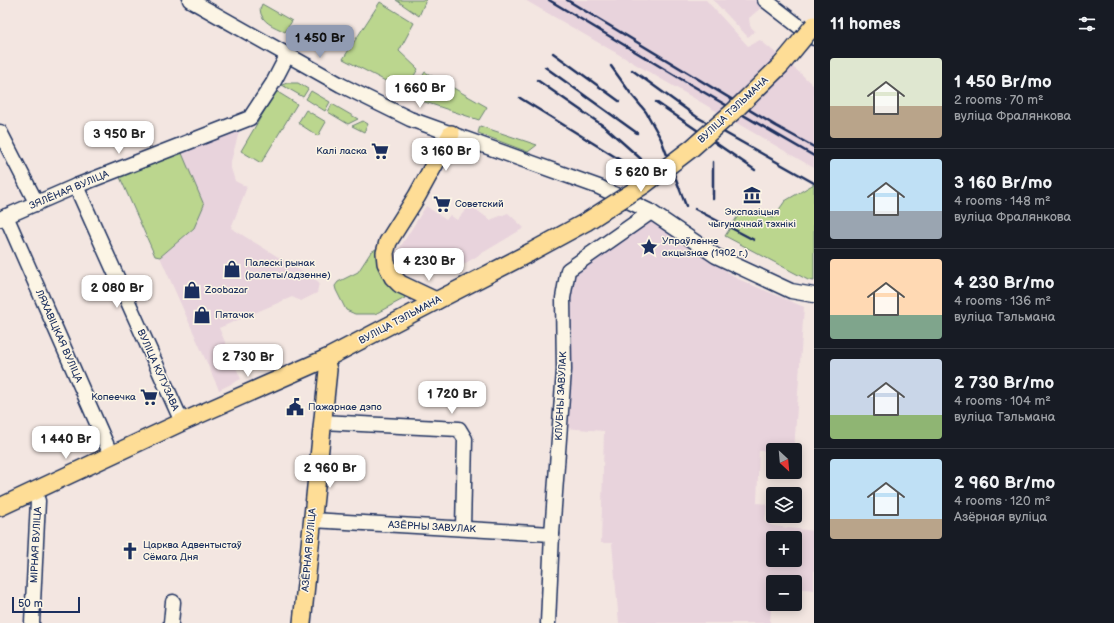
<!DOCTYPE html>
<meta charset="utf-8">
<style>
:root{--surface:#171b24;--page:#20242c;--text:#f1f3f6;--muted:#9ea1a6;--line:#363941;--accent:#919bb2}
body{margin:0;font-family:"Balsamiq Sans",sans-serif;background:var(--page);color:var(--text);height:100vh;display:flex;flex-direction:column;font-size:15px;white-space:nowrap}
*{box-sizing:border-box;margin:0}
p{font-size:13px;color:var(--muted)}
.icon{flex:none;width:22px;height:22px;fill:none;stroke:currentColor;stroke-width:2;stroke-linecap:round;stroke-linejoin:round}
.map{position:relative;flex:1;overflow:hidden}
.sheet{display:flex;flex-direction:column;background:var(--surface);width:300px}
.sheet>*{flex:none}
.needle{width:26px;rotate:154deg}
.controls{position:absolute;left:766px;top:443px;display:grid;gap:8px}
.controls a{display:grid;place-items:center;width:36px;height:36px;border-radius:4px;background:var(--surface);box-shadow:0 2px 10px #0003;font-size:20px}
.scale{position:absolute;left:12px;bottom:10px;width:68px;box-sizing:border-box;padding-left:4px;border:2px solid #1b2f5e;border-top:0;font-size:11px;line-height:14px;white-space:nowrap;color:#1b2f5e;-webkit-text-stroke:3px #fcf5e5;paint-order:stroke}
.price{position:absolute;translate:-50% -34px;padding:0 9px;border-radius:8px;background:#fff;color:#222;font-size:13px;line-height:26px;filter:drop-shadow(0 1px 2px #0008)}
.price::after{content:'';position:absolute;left:50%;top:24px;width:12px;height:9px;margin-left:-6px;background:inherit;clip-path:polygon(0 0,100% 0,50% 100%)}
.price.active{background:var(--accent);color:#111}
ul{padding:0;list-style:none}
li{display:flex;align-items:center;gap:12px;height:100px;padding:0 16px}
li+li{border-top:1px solid var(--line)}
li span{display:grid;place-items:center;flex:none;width:112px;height:80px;border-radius:4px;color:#555}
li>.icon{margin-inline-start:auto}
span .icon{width:48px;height:48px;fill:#fffc;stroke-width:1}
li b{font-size:17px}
h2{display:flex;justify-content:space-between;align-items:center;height:48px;padding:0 16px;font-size:17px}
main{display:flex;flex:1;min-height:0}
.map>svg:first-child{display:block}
.built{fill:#e8d3dc;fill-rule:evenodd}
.green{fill:#bbd68e;stroke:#6b8276}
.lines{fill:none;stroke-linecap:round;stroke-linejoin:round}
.minor-casing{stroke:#1b2f5e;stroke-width:17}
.major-casing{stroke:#1b2f5e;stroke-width:20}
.minor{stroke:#fcf5e5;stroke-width:14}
.major{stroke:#fedd96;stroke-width:17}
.rail{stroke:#1b2f5e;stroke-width:2.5}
.major-bridge-casing{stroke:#1b2f5e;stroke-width:20;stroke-linecap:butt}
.major-bridge{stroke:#fedd96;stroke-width:17}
.labels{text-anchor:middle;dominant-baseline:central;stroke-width:3;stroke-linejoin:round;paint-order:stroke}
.street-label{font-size:10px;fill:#1b2f5e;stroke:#fcf5e5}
.poi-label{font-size:10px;fill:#1b2f5e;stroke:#fcf5e5;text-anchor:start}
</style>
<main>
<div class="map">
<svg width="814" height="623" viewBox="0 0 814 623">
<rect width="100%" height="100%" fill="#f3e6e1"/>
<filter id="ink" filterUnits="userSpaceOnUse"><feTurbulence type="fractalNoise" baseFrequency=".025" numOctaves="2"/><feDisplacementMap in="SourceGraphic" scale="8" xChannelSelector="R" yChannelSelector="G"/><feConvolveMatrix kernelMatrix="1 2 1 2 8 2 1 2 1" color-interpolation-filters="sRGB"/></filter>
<g filter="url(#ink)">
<g class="built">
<path d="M525,0H706L748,46L760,40L800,73L814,86V168Z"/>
<path d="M713,0H758L763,6L749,18L750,26L755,31L748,37Z"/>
<path d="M240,128L230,165L235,181L247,187L231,228L319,282L317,293L301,301L292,297L219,328L241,379L219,390L160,257L194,228L181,151Z"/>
<path d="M426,206L446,220L450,215L457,220L470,205L490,220L508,213L524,228L459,267L448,272L429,271L394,257Z"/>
<path d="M649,217L738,279L804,307L794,450H773V451H759L757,503L767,504L765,522L773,526L814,531V590L795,588V582H773L770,623H619L612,543H601L604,431L564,428L567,318L575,270ZM773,538H795V560H773Z"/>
</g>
<g class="green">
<path d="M396,0H426L419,16Z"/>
<path d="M380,2L414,23L399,51L418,69L405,91L343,59Z"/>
<path d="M262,4L292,21L285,32C274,26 261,23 260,9Z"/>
<path d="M425,72L487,107L479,120L419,100L411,95Z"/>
<path d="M287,83H298L308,89L303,97L282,85Z"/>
<path d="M276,91L297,104L261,163L241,151Z"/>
<path d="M311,91L330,102L325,111L306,99Z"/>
<path d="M332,104L358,119L348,124L328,112Z"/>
<path d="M306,110L326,122L318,136L298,123Z"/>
<path d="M363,121L368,124L364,132L352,126Z"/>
<path d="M480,126L537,145L528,152L478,133Z"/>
<path d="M181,151L204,205L194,228L160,257L155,256L119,175Z"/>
<path d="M814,184V281L808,280L725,236L741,211L773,218L785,201Z"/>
<path d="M379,247L405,298L375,314H355L346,310L336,290L335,286L338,282L358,272L371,252Z"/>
</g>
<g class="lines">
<g class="minor-casing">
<g id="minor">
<path d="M190,0L341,85L410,119L599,187L651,212L716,256L791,291L814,295"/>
<path d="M765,0L814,38"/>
<path d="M0,132L37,204"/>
<path d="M76,186L182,422"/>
<path d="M6,216L111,455"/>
<path d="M0,219L76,186L250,118L273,83L287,56"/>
<path d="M322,422L459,429L465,439L463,528"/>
<path d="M312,520L552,534"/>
<path d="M32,623L38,501L33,491"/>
<path d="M171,623L173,602"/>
<path d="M548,623L552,534L564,370L563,298L568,270L651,212"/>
</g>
</g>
<g class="major-casing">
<g id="major">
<path d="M436,301L400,284L393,277L386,263L385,253L388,242L417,196L451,134"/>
<path d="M0,507L182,422L325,359L436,301L529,253"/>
<path d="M302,623L328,370L325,359"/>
</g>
</g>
<use href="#minor" class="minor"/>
<use href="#major" class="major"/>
<g class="rail">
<path d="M549,0L681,79L814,156"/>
<path d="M567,0L776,126L814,147"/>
<path d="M553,53L619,101"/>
<path d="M611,66L631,94L646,112L661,139L686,206"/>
<path d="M545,67L637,133"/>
<path d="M632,70L697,117L814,183"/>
<path d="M537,80L605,127L641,159"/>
<path d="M520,98L630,166"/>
<path d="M656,102L755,170"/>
<path d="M713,199V162"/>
<path d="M695,209L754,240"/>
</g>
<g class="major-bridge-casing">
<path id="major-bridge" d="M529,253L586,222L645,184L692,148L735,110L781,65L814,25"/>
</g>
<use href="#major-bridge" class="major-bridge"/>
</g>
</g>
<defs>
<g id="supermarket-bare" transform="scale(1.38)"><path d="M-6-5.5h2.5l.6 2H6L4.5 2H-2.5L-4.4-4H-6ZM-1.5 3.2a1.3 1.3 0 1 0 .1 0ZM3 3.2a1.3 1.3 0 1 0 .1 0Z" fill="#1b2f5e" stroke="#fcf5e5" stroke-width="2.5" paint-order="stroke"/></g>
<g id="museum-bare" transform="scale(1.38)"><path d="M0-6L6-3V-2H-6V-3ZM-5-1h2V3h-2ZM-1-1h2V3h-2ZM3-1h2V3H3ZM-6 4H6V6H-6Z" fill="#1b2f5e" stroke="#fcf5e5" stroke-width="2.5" paint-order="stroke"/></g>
<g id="sight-bare" transform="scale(1.38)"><path d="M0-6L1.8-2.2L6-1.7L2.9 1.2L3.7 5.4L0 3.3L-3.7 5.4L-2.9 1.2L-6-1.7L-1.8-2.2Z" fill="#1b2f5e" stroke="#fcf5e5" stroke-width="2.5" paint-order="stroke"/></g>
<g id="shop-bare" transform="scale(1.38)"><path d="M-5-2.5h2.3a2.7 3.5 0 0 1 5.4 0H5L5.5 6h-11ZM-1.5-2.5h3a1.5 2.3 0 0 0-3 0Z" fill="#1b2f5e" stroke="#fcf5e5" stroke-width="2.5" paint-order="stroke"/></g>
<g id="civic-bare" transform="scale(1.38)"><path d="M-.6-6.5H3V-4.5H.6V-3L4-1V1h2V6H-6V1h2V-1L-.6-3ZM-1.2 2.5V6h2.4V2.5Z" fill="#1b2f5e" stroke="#fcf5e5" stroke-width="2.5" paint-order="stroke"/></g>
<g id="church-bare" transform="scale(1.38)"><path d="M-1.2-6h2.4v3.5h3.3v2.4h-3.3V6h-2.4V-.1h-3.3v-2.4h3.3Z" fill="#1b2f5e" stroke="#fcf5e5" stroke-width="2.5" paint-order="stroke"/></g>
</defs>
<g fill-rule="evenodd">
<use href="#supermarket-bare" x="380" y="151"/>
<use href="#museum-bare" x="752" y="195"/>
<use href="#supermarket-bare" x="442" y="204"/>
<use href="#sight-bare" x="649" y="247"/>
<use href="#shop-bare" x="232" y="269"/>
<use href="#shop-bare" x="192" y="290"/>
<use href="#shop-bare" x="202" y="315"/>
<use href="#supermarket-bare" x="149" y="397"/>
<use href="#civic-bare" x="295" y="407"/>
<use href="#church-bare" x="130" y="551"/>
</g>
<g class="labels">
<g class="street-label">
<text transform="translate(733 110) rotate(-43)">ВУЛІЦА ТЭЛЬМАНА</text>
<text transform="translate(69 190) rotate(-23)">ЗЯЛЁНАЯ ВУЛІЦА</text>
<text transform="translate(400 320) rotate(-28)">ВУЛІЦА ТЭЛЬМАНА</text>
<text transform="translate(59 336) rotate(66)">ЛЯХАВІЦКАЯ ВУЛІЦА</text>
<text transform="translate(158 370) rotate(66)">ВУЛІЦА КУТУЗАВА</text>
<text transform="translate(561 396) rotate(-87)">КЛУБНЫ ЗАВУЛАК</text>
<text transform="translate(432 527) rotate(3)">АЗЁРНЫ ЗАВУЛАК</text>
<text transform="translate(36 545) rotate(-87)">МІРНАЯ ВУЛІЦА</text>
<text transform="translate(309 550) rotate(-85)">АЗЁРНАЯ ВУЛІЦА</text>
</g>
<g class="poi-label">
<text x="367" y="151" text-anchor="end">Калі ласка</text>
<text x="455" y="204">Советский</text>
<text x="752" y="212" text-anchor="middle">Экспазіцыя<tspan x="752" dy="12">чыгуначнай тэхнікі</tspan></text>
<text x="662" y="241">Упраўленне<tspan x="662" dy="12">акцызнае (1902 г.)</tspan></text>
<text x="245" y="263">Палескі рынак<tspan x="245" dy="12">(ралеты/адзенне)</tspan></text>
<text x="205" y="290">Zoobazar</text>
<text x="215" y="315">Пятачок</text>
<text x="136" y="397" text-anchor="end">Копеечка</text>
<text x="308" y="407">Пажарнае дэпо</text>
<text x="143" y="545">Царква Адвентыстаў<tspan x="143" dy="12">Сёмага Дня</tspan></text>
</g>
</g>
</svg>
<div class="controls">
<a><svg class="needle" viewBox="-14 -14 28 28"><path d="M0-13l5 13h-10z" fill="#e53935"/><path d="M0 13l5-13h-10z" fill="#9ea1a6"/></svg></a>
<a><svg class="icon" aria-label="layers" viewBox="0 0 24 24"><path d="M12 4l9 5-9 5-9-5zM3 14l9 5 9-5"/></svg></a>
<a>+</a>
<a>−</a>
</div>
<div class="scale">50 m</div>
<b class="price active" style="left:320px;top:59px">1 450 Br</b>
<b class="price" style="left:420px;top:109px">1 660 Br</b>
<b class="price" style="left:119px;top:155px">3 950 Br</b>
<b class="price" style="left:446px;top:172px">3 160 Br</b>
<b class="price" style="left:641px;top:193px">5 620 Br</b>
<b class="price" style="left:429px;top:282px">4 230 Br</b>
<b class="price" style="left:117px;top:309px">2 080 Br</b>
<b class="price" style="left:248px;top:378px">2 730 Br</b>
<b class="price" style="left:452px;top:415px">1 720 Br</b>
<b class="price" style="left:66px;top:460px">1 440 Br</b>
<b class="price" style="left:330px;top:489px">2 960 Br</b>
</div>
<section class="sheet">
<h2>11 homes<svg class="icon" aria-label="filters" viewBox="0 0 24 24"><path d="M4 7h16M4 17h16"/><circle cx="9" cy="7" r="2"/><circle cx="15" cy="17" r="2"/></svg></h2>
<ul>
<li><span style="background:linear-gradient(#dfe7d0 60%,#b9a48a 0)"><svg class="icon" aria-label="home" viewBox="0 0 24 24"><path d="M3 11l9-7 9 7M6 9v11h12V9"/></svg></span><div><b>1 450 Br/mo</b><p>2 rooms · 70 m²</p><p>вуліца Фралянкова</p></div></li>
<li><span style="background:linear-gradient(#bfe0f5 65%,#9aa5b1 0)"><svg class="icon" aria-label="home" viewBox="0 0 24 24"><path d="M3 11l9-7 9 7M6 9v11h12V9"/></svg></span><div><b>3 160 Br/mo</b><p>4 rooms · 148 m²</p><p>вуліца Фралянкова</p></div></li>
<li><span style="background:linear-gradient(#ffd9b3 70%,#7fa58c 0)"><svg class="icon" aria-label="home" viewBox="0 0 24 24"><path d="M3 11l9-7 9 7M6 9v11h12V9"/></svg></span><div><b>4 230 Br/mo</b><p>4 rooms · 136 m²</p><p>вуліца Тэльмана</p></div></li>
<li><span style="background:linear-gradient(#c9d6e8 70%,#8fb573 0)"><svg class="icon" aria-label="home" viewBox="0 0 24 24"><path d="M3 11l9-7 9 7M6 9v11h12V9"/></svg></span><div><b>2 730 Br/mo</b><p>4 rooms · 104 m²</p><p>вуліца Тэльмана</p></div></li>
<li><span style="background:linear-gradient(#bfe0f5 75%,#b9a48a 0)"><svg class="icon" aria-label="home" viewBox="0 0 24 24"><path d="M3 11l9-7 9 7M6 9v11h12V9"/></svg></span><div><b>2 960 Br/mo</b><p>4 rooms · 120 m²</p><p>Азёрная вуліца</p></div></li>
</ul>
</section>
</main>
